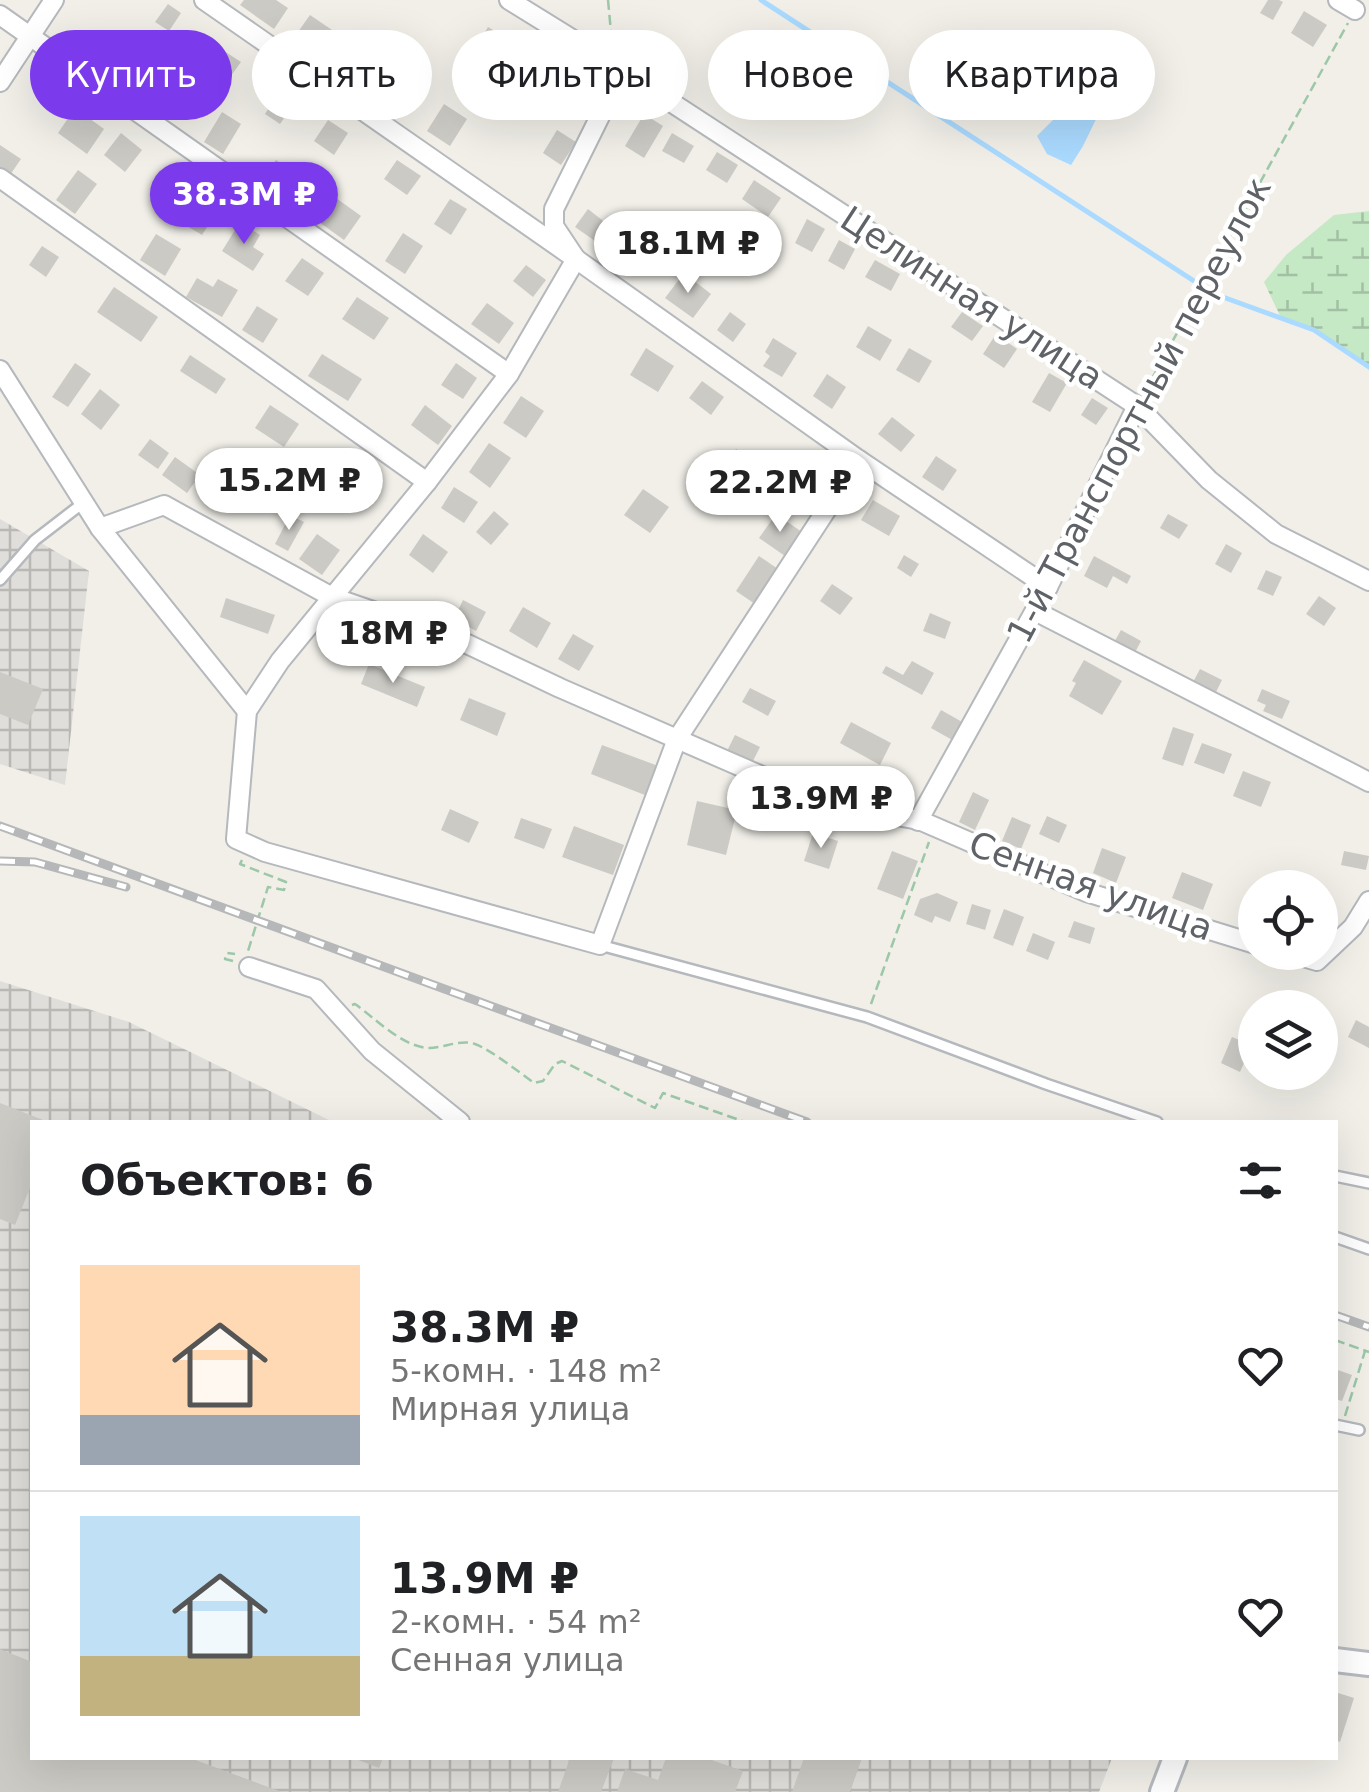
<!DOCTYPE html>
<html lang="ru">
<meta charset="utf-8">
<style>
:root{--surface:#fff;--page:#f6f6f6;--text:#202124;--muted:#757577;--line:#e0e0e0;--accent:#7c3aed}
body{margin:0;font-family:"DejaVu Sans",sans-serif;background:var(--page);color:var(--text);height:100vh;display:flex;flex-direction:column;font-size:38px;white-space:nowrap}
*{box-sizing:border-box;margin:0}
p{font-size:32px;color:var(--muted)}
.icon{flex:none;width:55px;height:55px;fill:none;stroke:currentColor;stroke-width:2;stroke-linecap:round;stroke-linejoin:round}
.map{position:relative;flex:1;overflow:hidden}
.drawer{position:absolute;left:30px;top:1120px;width:1308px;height:640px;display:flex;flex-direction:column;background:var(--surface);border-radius:0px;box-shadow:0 10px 40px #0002}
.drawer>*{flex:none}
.banner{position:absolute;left:30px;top:30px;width:1310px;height:90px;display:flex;gap:20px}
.tools{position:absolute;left:1238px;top:870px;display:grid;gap:20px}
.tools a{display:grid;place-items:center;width:100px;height:100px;border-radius:50%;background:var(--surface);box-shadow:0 10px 40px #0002;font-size:50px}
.price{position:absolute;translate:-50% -85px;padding:0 22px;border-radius:35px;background:#fff;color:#222;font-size:32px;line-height:65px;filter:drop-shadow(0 2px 5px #0008)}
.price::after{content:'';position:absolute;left:50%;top:60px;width:30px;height:22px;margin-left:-15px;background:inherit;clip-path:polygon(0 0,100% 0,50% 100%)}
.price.active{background:var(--accent);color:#fff}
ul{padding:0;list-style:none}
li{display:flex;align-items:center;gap:30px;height:250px;padding:0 50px}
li+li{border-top:2px solid var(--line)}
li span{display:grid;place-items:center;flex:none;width:280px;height:200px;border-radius:0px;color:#555}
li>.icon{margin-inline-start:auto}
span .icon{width:120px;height:120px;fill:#fffc;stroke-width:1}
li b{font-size:42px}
h2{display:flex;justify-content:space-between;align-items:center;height:120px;padding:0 50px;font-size:42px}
.tag{padding:0 35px;border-radius:45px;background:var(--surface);box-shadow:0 10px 40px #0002;font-size:35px;line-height:90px}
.tag.active{background:var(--accent);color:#fff}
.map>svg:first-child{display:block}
.industrial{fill:url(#industrial-grid)}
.wetland{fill:url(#wetland-marsh)}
.water{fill:#aadaff}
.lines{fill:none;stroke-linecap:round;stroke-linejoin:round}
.stream{stroke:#aadaff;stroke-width:5}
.building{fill:#cccac5}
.service-casing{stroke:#b5b8bc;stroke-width:14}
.minor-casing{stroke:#b5b8bc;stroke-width:22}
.secondary-casing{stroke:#b6babf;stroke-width:28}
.path{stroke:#9cc7a9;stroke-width:2.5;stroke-dasharray:10 5;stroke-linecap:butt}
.service{stroke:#fff;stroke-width:9}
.minor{stroke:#fff;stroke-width:18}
.secondary{stroke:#fff;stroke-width:22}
.rail-casing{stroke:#b6b7b8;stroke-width:9}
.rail{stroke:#fff;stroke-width:5;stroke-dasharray:15;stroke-linecap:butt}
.labels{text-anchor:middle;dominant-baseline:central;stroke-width:9;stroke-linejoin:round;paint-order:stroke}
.street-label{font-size:35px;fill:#5f6368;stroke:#fff}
</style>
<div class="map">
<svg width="1369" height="1792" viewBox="0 0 1369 1792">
<defs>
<pattern id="industrial-grid" width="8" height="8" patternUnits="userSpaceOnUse" patternTransform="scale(2.5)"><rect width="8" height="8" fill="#e0deda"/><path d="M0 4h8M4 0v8" fill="none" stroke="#b9b8b5"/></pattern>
<pattern id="wetland-marsh" width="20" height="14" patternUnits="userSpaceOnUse" patternTransform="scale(2.5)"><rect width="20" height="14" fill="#c5e8c5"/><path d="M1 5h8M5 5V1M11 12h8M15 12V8" fill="none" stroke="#a3c0a4"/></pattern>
</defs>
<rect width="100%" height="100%" fill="#f1efe8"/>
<g class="industrial">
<path d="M0,519L89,571L65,785L0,764Z"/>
<path d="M0,981L129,1022L333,1122H32V1758H1112L1099,1792H0Z"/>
</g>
<path class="wetland" d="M1369,211V367L1314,330L1281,318L1264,282L1286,255L1334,215Z"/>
<path class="water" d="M1097,61L1112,67L1116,78L1083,146L1071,165L1047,154L1037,136L1053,120Z"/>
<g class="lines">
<g class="stream">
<path d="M761,0L1194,281"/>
<path d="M1220,296L1314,330L1369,367"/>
</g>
</g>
<g class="building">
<path d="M244,0H276L288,8L274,29L240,5Z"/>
<path d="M1268,0H1279L1283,2L1273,20L1260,13Z"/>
<path d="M168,4L181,13L169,31L155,22Z"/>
<path d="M1304,11L1327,25L1313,47L1291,33Z"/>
<path d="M310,15L335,32L318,57L293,39Z"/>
<path d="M488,27L514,42L500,66L486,59L491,50L479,43Z"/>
<path d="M350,36L378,55L359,83L331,64Z"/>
<path d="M102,44L118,52L108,71L92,63Z"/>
<path d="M221,49L241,62L223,87L204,74Z"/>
<path d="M556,60L570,67L556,92L542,84Z"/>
<path d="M407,70L428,83L408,114L388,102Z"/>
<path d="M150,71L177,91L161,112L134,92Z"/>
<path d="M281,89L297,99L280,124L265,114Z"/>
<path d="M579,89L599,100L591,113L572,101Z"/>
<path d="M444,104L467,119L450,146L427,131Z"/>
<path d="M75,108L104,129L87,154L58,133Z"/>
<path d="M222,112L241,124L223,154L204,142Z"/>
<path d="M644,114L663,126L644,158L625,146Z"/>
<path d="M328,120L348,133L334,155L314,141Z"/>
<path d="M557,130L576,142L561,165L543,153Z"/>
<path d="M121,133L142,150L125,172L104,155Z"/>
<path d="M672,133L694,146L684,163L662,151Z"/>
<path d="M0,145L21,159L10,175L0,169Z"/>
<path d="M717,152L738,165L727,183L706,170Z"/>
<path d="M276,160L294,173L279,194L261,181Z"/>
<path d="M397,160L421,176L407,195L384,179Z"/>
<path d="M78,170L97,184L75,214L56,200Z"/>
<path d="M754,180L781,198L768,217L742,199Z"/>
<path d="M196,190L221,205L202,235L177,220Z"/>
<path d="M336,198L361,216L344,240L319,222Z"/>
<path d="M450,199L467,209L451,235L434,224Z"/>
<path d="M588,209L607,224L595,241L575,227Z"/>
<path d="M807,219L825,229L812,252L795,243Z"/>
<path d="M240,222L260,235L253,247L264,254L253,271L222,251Z"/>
<path d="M403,233L423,246L405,274L385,261Z"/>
<path d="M156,234L181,249L165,276L140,260Z"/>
<path d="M628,240L640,249L645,242L654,249L633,276L612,260Z"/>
<path d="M839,240L855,249L844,270L828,261Z"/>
<path d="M42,246L59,257L46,277L29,265Z"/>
<path d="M302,258L324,273L308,296L285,281Z"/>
<path d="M875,260L900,274L891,291L865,277Z"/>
<path d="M526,265L546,280L533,297L513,281Z"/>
<path d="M684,273L711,294L693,318L665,298Z"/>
<path d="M197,278L213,287L218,279L238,290L222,317L186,297Z"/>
<path d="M114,287L158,317L141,342L97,312Z"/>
<path d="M357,297L389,318L374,340L342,319Z"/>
<path d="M487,303L514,323L499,344L471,324Z"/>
<path d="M257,306L278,319L263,343L242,330Z"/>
<path d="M730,312L746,324L733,342L717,330Z"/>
<path d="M962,312L983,326L972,341L951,327Z"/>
<path d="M868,326L892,340L880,361L856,347Z"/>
<path d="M996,334L1017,349L1004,368L983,354Z"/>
<path d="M773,338L797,353L782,377L763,366L770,356L765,352Z"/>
<path d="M646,348L674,366L658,392L630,375Z"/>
<path d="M909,348L932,361L919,383L896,370Z"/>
<path d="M322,354L362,379L348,401L308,376Z"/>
<path d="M190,355L226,379L216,394L180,371Z"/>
<path d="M75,363L91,374L68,407L52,397Z"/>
<path d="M456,363L477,378L463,399L441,385Z"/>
<path d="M1049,373L1067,383L1050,412L1032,402Z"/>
<path d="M827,374L846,387L832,409L813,396Z"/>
<path d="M702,381L724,397L711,415L689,398Z"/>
<path d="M100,389L120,405L101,430L81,414Z"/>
<path d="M521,396L544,411L526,438L503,423Z"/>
<path d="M1092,398L1108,408L1096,425L1081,415Z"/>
<path d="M270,405L299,424L284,447L255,428Z"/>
<path d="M425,405L452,426L438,445L411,425Z"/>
<path d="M892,417L915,435L901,452L878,434Z"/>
<path d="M150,439L169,453L158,469L138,455Z"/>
<path d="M489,443L511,458L490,488L469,472Z"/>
<path d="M736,449L757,462L743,485L722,473Z"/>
<path d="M340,450L358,464L342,487L323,473Z"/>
<path d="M815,455L842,471L830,490L803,474Z"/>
<path d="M936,456L957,470L943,491L922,477Z"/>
<path d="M175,457L200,475L187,493L162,475Z"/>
<path d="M454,487L478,502L464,523L441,508Z"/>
<path d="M643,489L669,507L650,533L624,515Z"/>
<path d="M873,500L900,516L889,536L861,520Z"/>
<path d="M494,511L509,524L491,545L476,532Z"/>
<path d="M776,514L802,532L785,556L759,538Z"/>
<path d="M1168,514L1188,525L1179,539L1160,528Z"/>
<path d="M290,515L304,522L288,551L275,544Z"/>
<path d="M317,534L340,550L322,575L299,559Z"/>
<path d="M423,534L448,552L433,573L409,555Z"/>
<path d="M1226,544L1242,553L1231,573L1215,564Z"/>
<path d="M904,555L919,564L911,577L897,568Z"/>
<path d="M759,556L778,569L755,604L736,591Z"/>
<path d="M1094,556L1131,576L1127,584L1113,576L1107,588L1084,576Z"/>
<path d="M1266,570L1282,577L1273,596L1257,589Z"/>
<path d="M832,584L853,598L840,615L820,601Z"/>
<path d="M1319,596L1336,608L1324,626L1306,614Z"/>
<path d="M226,598L275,615L268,634L220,617Z"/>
<path d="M463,600L486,612L476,631L454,619Z"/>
<path d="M523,607L551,623L537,648L509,631Z"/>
<path d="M930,613L951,622L945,639L923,631Z"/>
<path d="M1121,630L1141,641L1132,658L1112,646Z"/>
<path d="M573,634L594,646L579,671L558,659Z"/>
<path d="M1084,660L1122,681L1102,715L1069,696L1076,683L1072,681Z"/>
<path d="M912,661L934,673L922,695L882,673L886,666L903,675Z"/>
<path d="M369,664L425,687L417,707L361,684Z"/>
<path d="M1200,669L1222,680L1213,698L1191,686Z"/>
<path d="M0,672L43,689L28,725L0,714Z"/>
<path d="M750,688L776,701L768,716L742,702Z"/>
<path d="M1262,689L1290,701L1282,719L1263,711L1266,705L1257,701Z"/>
<path d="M469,698L506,713L497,736L460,720Z"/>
<path d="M941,710L964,723L954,741L931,728Z"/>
<path d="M851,722L891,743L880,765L840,743Z"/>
<path d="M1173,727L1194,734L1183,766L1162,759Z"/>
<path d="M735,735L760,747L752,763L727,751Z"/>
<path d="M1202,743L1232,754L1224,774L1194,763Z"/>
<path d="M602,745L661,767L650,797L591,774Z"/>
<path d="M1243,771L1271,782L1261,807L1233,796Z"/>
<path d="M973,792L989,800L975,830L959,822Z"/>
<path d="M697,801L737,810L726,855L687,845Z"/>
<path d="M450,809L479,822L469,843L441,830Z"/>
<path d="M1047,816L1067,825L1059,843L1039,834Z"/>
<path d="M1012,817L1031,825L1021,849L1002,841Z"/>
<path d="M521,818L552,829L544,849L514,838Z"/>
<path d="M574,826L624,845L613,875L562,857Z"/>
<path d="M813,833L838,841L829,869L804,861Z"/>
<path d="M1102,848L1126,857L1116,883L1093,873Z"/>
<path d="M892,851L918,861L903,899L877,889Z"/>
<path d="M1344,851L1369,856L1366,870L1341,865Z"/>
<path d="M1182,872L1213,884L1203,910L1172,898Z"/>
<path d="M937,893L958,902L950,922L935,916L932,923L914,915L920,899Z"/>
<path d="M972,904L991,910L985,930L966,924Z"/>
<path d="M1004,909L1024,917L1013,946L993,938Z"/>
<path d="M1074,921L1095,928L1090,944L1068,937Z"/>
<path d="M1033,933L1055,942L1048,960L1026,951Z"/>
<path d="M1356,1020L1369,1027V1048L1348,1037Z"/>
<path d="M1232,1037L1252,1045L1240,1072L1221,1063Z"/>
<path d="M0,1103L48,1122H32V1183L15,1225L0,1219Z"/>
<path d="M1335,1369L1352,1375L1342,1401L1335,1399Z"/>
<path d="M0,1649L32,1662V1758H190L282,1792H0Z"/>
<path d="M1335,1692L1354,1698L1340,1742L1335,1740Z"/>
<path d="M353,1758H383L379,1768Z"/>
<path d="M570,1758H614L601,1792H558Z"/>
<path d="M666,1758H706L743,1771L735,1792H617L625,1769L658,1780Z"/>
<path d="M804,1758H862L850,1792H792Z"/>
</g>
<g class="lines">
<g class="service-casing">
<g id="service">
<path d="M0,580L35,540L83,503"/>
<path d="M600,945L867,1017L1046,1084L1157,1122"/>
<path d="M1335,1176L1369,1183"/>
<path d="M1335,1237L1369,1249"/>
<path d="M1335,1425L1359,1430"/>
</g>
</g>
<g class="minor-casing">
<g id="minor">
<path d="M204,0L576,259L859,460L1048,587"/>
<path d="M509,0L614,65L1137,406L1209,480L1276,534L1369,581"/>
<path d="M1338,0L1355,10"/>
<path d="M0,15L509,374"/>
<path d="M614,65L609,98L554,209V226L576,259L509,374L427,482L280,661L247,711L236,839L265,852L600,945L677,739L859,460"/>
<path d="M0,82L54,0"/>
<path d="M0,178L427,482"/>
<path d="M0,370L100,528L247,711"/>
<path d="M100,528L164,505L332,597L463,642L560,688L824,803L919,820L1086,892L1255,944"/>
<path d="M1035,611L1369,782"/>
<path d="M918,821L1048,587L1137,406"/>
<path d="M1286,952L1317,961L1353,927L1369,901"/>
<path d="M249,967L316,989L372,1051L460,1122"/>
</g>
</g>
<g class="secondary-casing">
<g id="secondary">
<path d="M1335,1660L1369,1664"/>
<path d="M1162,1792L1175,1758"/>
</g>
</g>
<g class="path">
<path d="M608,0L612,43"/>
<path d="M1144,393L1348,23"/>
<path d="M242,860L240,864L286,882L284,890L268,887L248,951"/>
<path d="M233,961L225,959L227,953L235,954"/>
<path d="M871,1004L929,842"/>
<path d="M352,1005L355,1004C375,1018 402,1047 429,1048C444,1048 460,1039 475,1044C491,1050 519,1072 534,1083L543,1081L555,1064L562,1061L655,1108L663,1093L745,1122"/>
<path d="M1335,1340L1369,1352"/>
<path d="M1345,1416L1365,1351"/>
</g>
<use href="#service" class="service"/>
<use href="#minor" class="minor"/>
<use href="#secondary" class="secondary"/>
<g class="rail-casing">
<g id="rail">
<path d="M0,826L807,1122"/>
<path d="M0,861L35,862L126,887"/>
<path d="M1335,1315L1369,1327"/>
</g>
</g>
<use href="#rail" class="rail"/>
</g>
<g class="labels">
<g class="street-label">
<text transform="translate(972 298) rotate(33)">Целинная улица</text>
<text transform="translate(1139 410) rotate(-62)">1-й Транспортный переулок</text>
<text transform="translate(1091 886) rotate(20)">Сенная улица</text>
</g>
</g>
</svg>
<div class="tools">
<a><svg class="icon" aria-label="locate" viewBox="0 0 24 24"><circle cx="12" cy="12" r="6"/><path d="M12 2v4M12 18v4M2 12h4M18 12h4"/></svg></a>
<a><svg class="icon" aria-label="layers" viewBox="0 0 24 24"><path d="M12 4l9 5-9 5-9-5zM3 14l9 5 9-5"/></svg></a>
</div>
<b class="price active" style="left:244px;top:247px">38.3M ₽</b>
<b class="price" style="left:688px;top:296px">18.1M ₽</b>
<b class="price" style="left:289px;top:533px">15.2M ₽</b>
<b class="price" style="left:780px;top:535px">22.2M ₽</b>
<b class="price" style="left:393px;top:686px">18M ₽</b>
<b class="price" style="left:821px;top:851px">13.9M ₽</b>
<div class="banner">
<a class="tag active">Купить</a>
<a class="tag">Снять</a>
<a class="tag">Фильтры</a>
<a class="tag">Новое</a>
<a class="tag">Квартира</a>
</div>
<section class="drawer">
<h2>Объектов: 6<svg class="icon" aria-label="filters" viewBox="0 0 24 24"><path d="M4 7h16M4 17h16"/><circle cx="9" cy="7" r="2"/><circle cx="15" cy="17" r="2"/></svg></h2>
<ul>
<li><span style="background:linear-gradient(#ffd9b3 75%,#9aa5b1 0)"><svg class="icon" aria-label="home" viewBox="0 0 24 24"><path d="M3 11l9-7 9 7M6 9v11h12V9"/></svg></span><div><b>38.3M ₽</b><p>5-комн. · 148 m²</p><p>Мирная улица</p></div><svg class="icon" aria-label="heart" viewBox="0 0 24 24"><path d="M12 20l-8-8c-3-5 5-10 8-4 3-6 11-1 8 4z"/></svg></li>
<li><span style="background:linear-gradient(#bfe0f5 70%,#c2b280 0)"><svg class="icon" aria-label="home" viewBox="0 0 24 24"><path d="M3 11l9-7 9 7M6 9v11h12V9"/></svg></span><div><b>13.9M ₽</b><p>2-комн. · 54 m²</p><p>Сенная улица</p></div><svg class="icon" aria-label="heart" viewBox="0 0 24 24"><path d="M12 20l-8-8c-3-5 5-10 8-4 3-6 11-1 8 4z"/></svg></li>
</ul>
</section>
</div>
